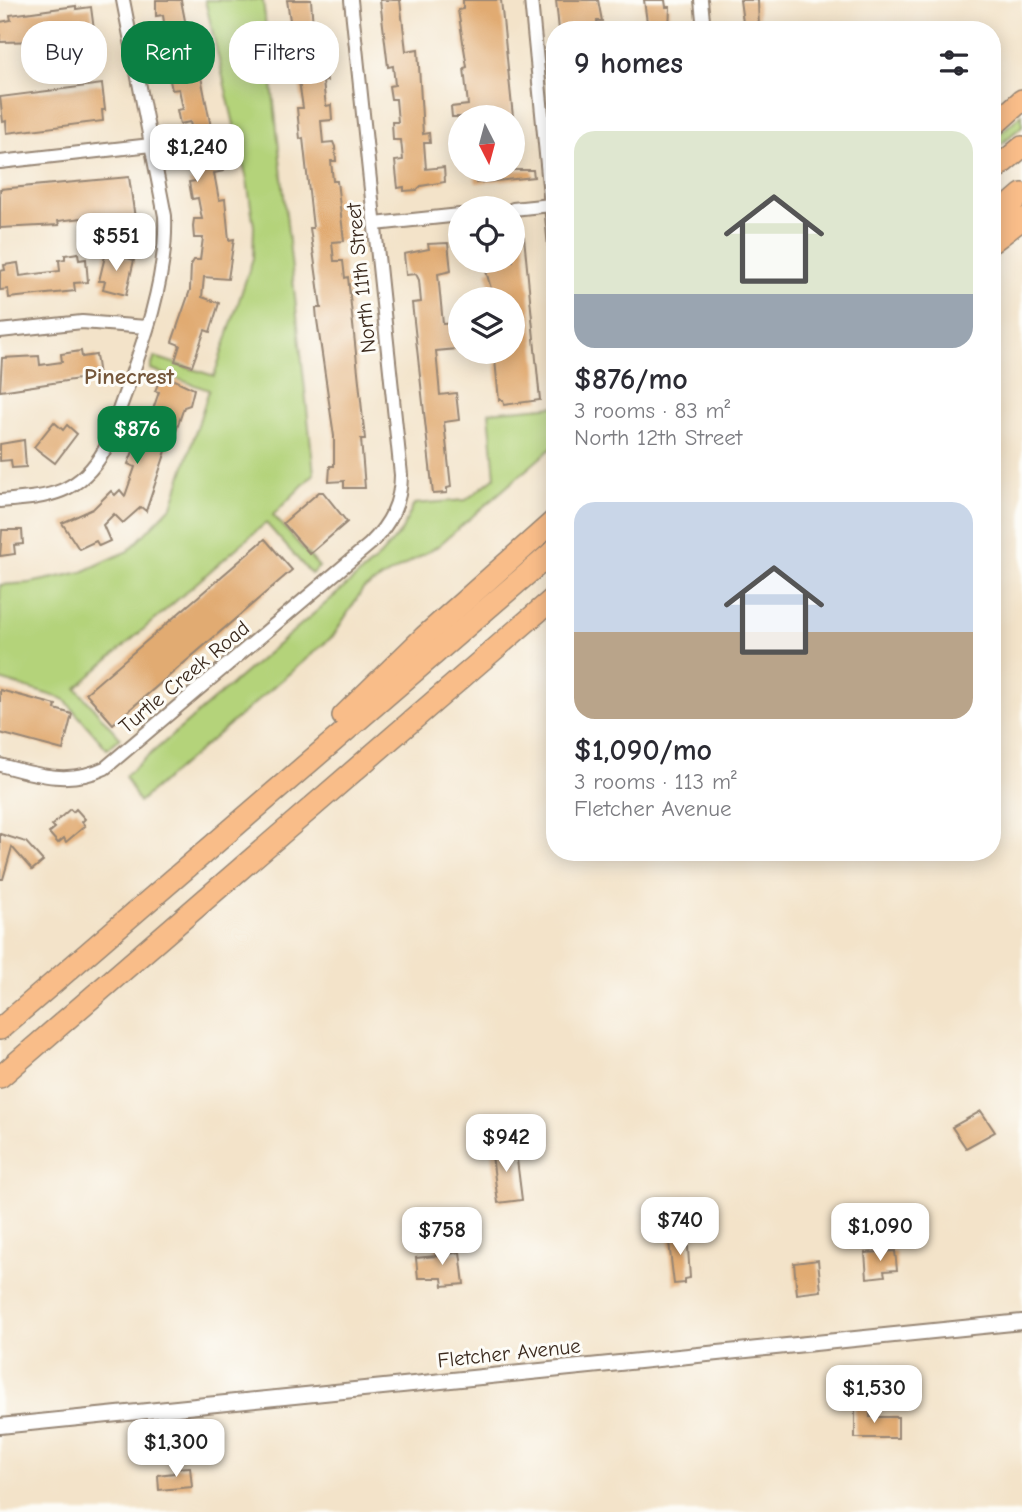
<!DOCTYPE html>
<meta charset="utf-8">
<style>
:root{--surface:#fff;--page:#f7f7f7;--text:#2b2b33;--muted:#7c7c81;--accent:#0b8043}
body{margin:0;font-family:"Comic Neue",sans-serif;background:var(--page);color:var(--text);height:100vh;display:flex;flex-direction:column;font-size:26px;white-space:nowrap}
*{box-sizing:border-box;margin:0}
p{font-size:23px;color:var(--muted)}
.icon{flex:none;width:38px;height:38px;fill:none;stroke:currentColor;stroke-width:2;stroke-linecap:round;stroke-linejoin:round}
.map{position:relative;flex:1;overflow:hidden}
.sheet{position:absolute;left:546px;top:21px;width:455px;height:840px;display:flex;flex-direction:column;background:var(--surface);border-radius:28px;box-shadow:0 4px 18px #0003}
.sheet>*{flex:none}
.guide{position:absolute;left:21px;top:21px;width:420px;height:63px;display:flex;gap:14px}
.needle{width:46px;rotate:174deg}
.controls{position:absolute;left:448px;top:105px;display:grid;gap:14px}
.controls a{display:grid;place-items:center;width:77px;height:77px;border-radius:50%;background:var(--surface);box-shadow:0 4px 18px #0003;font-size:35px}
.price{position:absolute;translate:-50% -60px;padding:0 16px;border-radius:14px;background:#fff;color:#222;font-size:23px;line-height:46px;filter:drop-shadow(0 2px 4px #0008)}
.price::after{content:'';position:absolute;left:50%;top:42px;width:21px;height:16px;margin-left:-10px;background:inherit;clip-path:polygon(0 0,100% 0,50% 100%)}
.price.active{background:var(--accent);color:#fff}
ul{padding:0;list-style:none}
li{display:grid;align-content:center;gap:14px;height:371px;padding:0 28px}
li span{display:grid;place-items:center;height:217px;border-radius:21px;color:#555}
li>.icon{margin-inline-start:auto}
span .icon{width:126px;height:126px;fill:#fffc;stroke-width:1}
li b{font-size:30px}
h2{display:flex;justify-content:space-between;align-items:center;height:84px;padding:0 28px;font-size:30px}
.tag{padding:0 24px;border-radius:28px;background:var(--surface);box-shadow:0 4px 18px #0003;font-size:24px;line-height:63px}
.tag.active{background:var(--accent);color:#fff}
.map>svg:first-child{display:block}
.green{fill:#b4d37a;stroke:#787e4c;stroke-width:2}
.building{fill:#e1ab72}
.lines{fill:none;stroke-linecap:round;stroke-linejoin:round}
.minor-casing{stroke:#978674;stroke-width:16}
.tertiary-casing{stroke:#978674;stroke-width:18}
.motorway-casing{stroke:#978674;stroke-width:24}
.minor{stroke:#fff;stroke-width:12}
.tertiary{stroke:#fff;stroke-width:14}
.motorway{stroke:#f9bd89;stroke-width:21}
.labels{text-anchor:middle;dominant-baseline:central;stroke-width:6;stroke-linejoin:round;paint-order:stroke}
.street-label{font-size:21px;fill:#3b2a1e;stroke:#fdfcf7}
.neighbourhood-label{font-size:23px;font-weight:bold;fill:#75573b;stroke:#fdfcf7}
</style>
<div class="map">
<svg width="1022" height="1512" viewBox="0 0 1022 1512">
<rect width="100%" height="100%" fill="#fdfcf7"/>
<filter id="ink" filterUnits="userSpaceOnUse"><feTurbulence type="fractalNoise" baseFrequency=".0143" numOctaves="2"/><feDisplacementMap in="SourceGraphic" scale="14" xChannelSelector="R" yChannelSelector="G"/><feConvolveMatrix kernelMatrix="1 2 1 2 8 2 1 2 1" color-interpolation-filters="sRGB"/></filter>
<filter id="wash" filterUnits="userSpaceOnUse"><feTurbulence type="fractalNoise" baseFrequency=".00686" numOctaves="4" result="noise"/><feDisplacementMap in="SourceGraphic" scale="28" xChannelSelector="R" yChannelSelector="G"/><feGaussianBlur stdDeviation="1.57" result="paint"/><feColorMatrix in="noise" values="0 0 0 0 0 0 0 0 0 0 0 0 0 0 0 0 0 1.4 0 .05"/><feComposite in="paint" operator="in"/></filter>
<g filter="url(#wash)">
<rect width="100%" height="100%" fill="#f3e3c9"/>
<g class="green">
<path d="M205,0H263L314,474L273,515L319,567L311,574L266,523L255,532L76,688L120,738L107,749L64,699L0,680V585L30,583L82,572L128,551L172,506L209,390L150,369L155,357L214,376L253,258L254,226L247,180Z"/>
<path d="M1022,114V126L992,152V140Z"/>
<path d="M555,406V445L438,546L363,589L333,636L139,802L125,776L376,560L401,532L414,504L466,500L495,477L489,412Z"/>
</g>
<g id="blocks">
<g class="building">
<path d="M156,0H181L195,72H200L217,157L218,161L222,160L224,171L214,173L219,200L225,199L229,240L234,239L228,279L204,277L202,297L219,303L210,332L205,330L192,366L175,361L180,345L172,342L190,290L191,265L194,260H200L203,238H194L193,226L194,219H202L198,198L192,199L189,182L196,181L192,161L186,162L183,146L195,144L190,122L180,124L177,110L183,109L179,89L172,90L161,38L166,37L163,15L156,16Z"/>
<path d="M287,0H311L313,26L320,25L322,32L323,44L318,45L320,64H324L326,70L327,81L323,82L326,106L331,105L332,120L321,121L323,143L333,142L335,147L336,161H331L333,181H337L344,241L332,242L334,261H343L345,278L348,277L365,439H361L365,488H344V481L329,482L330,466H334V436L317,320L316,308H321L310,228H313L303,138L300,139L297,108H303Z"/>
<path d="M380,0H400L406,51L418,49L423,134L429,133L430,143H424L426,169L444,167L445,182L421,186L417,190L404,191V187L398,188L395,161L403,160L401,140H393L392,122H398L396,99H391L389,86L395,85L393,66L388,67Z"/>
<path d="M463,0H501L513,117H452L451,107L468,105L464,68L467,67L458,10L463,9Z"/>
<path d="M556,0H598L602,21H597V30H559Z"/>
<path d="M644,0H665L666,7H670L669,30H648Z"/>
<path d="M740,0H758L759,30H744Z"/>
<path d="M76,6V9L91,7L94,30L58,34L44,37V41L0,42V22L11,20L10,15Z"/>
<path d="M102,84L105,110H102L103,121L7,133L6,121L3,122L0,97Z"/>
<path d="M480,170H533L534,177L476,183L474,172Z"/>
<path d="M129,177L135,218L98,222V216L58,221L59,225L0,228V189Z"/>
<path d="M524,237L540,400L504,405L503,400H499L495,360H499V353L513,352V299H494L486,271L491,270L490,261H513V238Z"/>
<path d="M448,243L451,271L438,274L443,324L456,323L457,349L436,351L440,395L456,393L459,420L444,422L451,487L447,488V493L433,494L412,303L421,302L419,280L416,274L406,275L404,254L429,249L428,244Z"/>
<path d="M106,252L134,260L126,295L103,289L105,281H99Z"/>
<path d="M78,253L79,260L86,259L88,282L74,283L75,291L9,298L8,289L0,290V271L5,270L4,265L18,263L20,276L60,271L59,260L65,259V255Z"/>
<path d="M81,351L82,357L96,355L99,376L0,391L2,358L39,356L40,365L62,362L61,354Z"/>
<path d="M162,374L194,389L190,405L184,407L170,449L167,448L146,511L141,507L123,523L114,514L103,525L110,541L99,546L96,541L79,549L62,523L93,509L111,491L115,495L120,490L125,496L135,467L128,464L146,419L151,415L159,392L155,391Z"/>
<path d="M54,422L63,430L67,425L77,434L55,463L34,447Z"/>
<path d="M24,440L26,467L12,468L11,460L0,461V444Z"/>
<path d="M319,492H323L347,522L310,554L283,523Z"/>
<path d="M2,530H22L23,544L14,545L15,554L0,556Z"/>
<path d="M265,539L292,570L113,724L86,693Z"/>
<path d="M0,690L56,705L55,709L72,714L63,750L0,733Z"/>
<path d="M70,809L73,812L76,809L85,819L82,822L85,826L66,842L64,838L58,843L49,833L55,828L52,825Z"/>
<path d="M0,834L26,842L43,861L32,870L12,847L3,879H0Z"/>
<path d="M981,1111L995,1132L966,1148L952,1127Z"/>
<path d="M515,1144L522,1200L498,1203L491,1147Z"/>
<path d="M687,1233L690,1278L685,1279V1283L674,1284L668,1234Z"/>
<path d="M447,1245L448,1254L460,1252L464,1284L443,1286L442,1278H418L416,1258L436,1256L435,1246Z"/>
<path d="M895,1251L897,1270L884,1271L885,1276L867,1278L865,1253Z"/>
<path d="M818,1260L821,1291L797,1294L794,1263Z"/>
<path d="M855,1405H870V1417H898V1438H855Z"/>
<path d="M190,1467L192,1487L159,1490L158,1475L174,1473V1468Z"/>
</g>
</g>
</g>
<g filter="url(#ink)">
<use href="#blocks" fill-opacity="0" stroke="#978674" stroke-width="2"/>
<g class="lines">
<g class="minor-casing">
<g id="minor">
<path d="M531,0L555,247"/>
<path d="M701,0L704,30"/>
<path d="M0,162L151,145"/>
<path d="M513,209L551,205"/>
<path d="M375,224L460,215"/>
<path d="M0,331L82,322L146,327"/>
<path d="M0,501C49,497 79,495 105,449C130,376 168,294 165,216L123,0"/>
<path d="M0,765C37,775 69,785 105,768L370,544C390,524 401,503 401,475L351,0"/>
</g>
</g>
<g class="tertiary-casing">
<path id="tertiary" d="M0,1426L1022,1322"/>
</g>
<g class="motorway-casing">
<g id="motorway">
<path d="M992,127L1022,100"/>
<path d="M992,172L1022,147"/>
<path d="M992,220L1022,194"/>
<path d="M992,242L1022,219"/>
<path d="M343,716L424,637L555,520"/>
<path d="M0,1029L555,550"/>
<path d="M0,1077L555,597"/>
</g>
</g>
<use href="#minor" class="minor"/>
<use href="#tertiary" class="tertiary"/>
<use href="#motorway" class="motorway"/>
</g>
</g>
<g class="labels">
<g class="street-label">
<text transform="translate(361 278) rotate(-96)">North 11th Street</text>
<text transform="translate(184 677) rotate(-40)">Turtle Creek Road</text>
<text transform="translate(509 1353) rotate(-6)">Fletcher Avenue</text>
</g>
<g class="neighbourhood-label">
<text x="129" y="376">Pinecrest</text>
</g>
</g>
</svg>
<div class="controls">
<a><svg class="needle" viewBox="-14 -14 28 28"><path d="M0-13l5 13h-10z" fill="#e53935"/><path d="M0 13l5-13h-10z" fill="#7c7c81"/></svg></a>
<a><svg class="icon" aria-label="locate" viewBox="0 0 24 24"><circle cx="12" cy="12" r="6"/><path d="M12 2v4M12 18v4M2 12h4M18 12h4"/></svg></a>
<a><svg class="icon" aria-label="layers" viewBox="0 0 24 24"><path d="M12 4l9 5-9 5-9-5zM3 14l9 5 9-5"/></svg></a>
</div>
<b class="price" style="left:197px;top:184px">$1,240</b>
<b class="price" style="left:116px;top:273px">$551</b>
<b class="price active" style="left:137px;top:466px">$876</b>
<b class="price" style="left:506px;top:1174px">$942</b>
<b class="price" style="left:680px;top:1257px">$740</b>
<b class="price" style="left:880px;top:1263px">$1,090</b>
<b class="price" style="left:442px;top:1267px">$758</b>
<b class="price" style="left:874px;top:1425px">$1,530</b>
<b class="price" style="left:176px;top:1479px">$1,300</b>
<div class="guide">
<a class="tag">Buy</a>
<a class="tag active">Rent</a>
<a class="tag">Filters</a>
</div>
<section class="sheet">
<h2>9 homes<svg class="icon" aria-label="filters" viewBox="0 0 24 24"><path d="M4 7h16M4 17h16"/><circle cx="9" cy="7" r="2"/><circle cx="15" cy="17" r="2"/></svg></h2>
<ul>
<li><span style="background:linear-gradient(#dfe7d0 75%,#9aa5b1 0)"><svg class="icon" aria-label="home" viewBox="0 0 24 24"><path d="M3 11l9-7 9 7M6 9v11h12V9"/></svg></span><div><b>$876/mo</b><p>3 rooms · 83 m²</p><p>North 12th Street</p></div></li>
<li><span style="background:linear-gradient(#c9d6e8 60%,#b9a48a 0)"><svg class="icon" aria-label="home" viewBox="0 0 24 24"><path d="M3 11l9-7 9 7M6 9v11h12V9"/></svg></span><div><b>$1,090/mo</b><p>3 rooms · 113 m²</p><p>Fletcher Avenue</p></div></li>
</ul>
</section>
</div>
